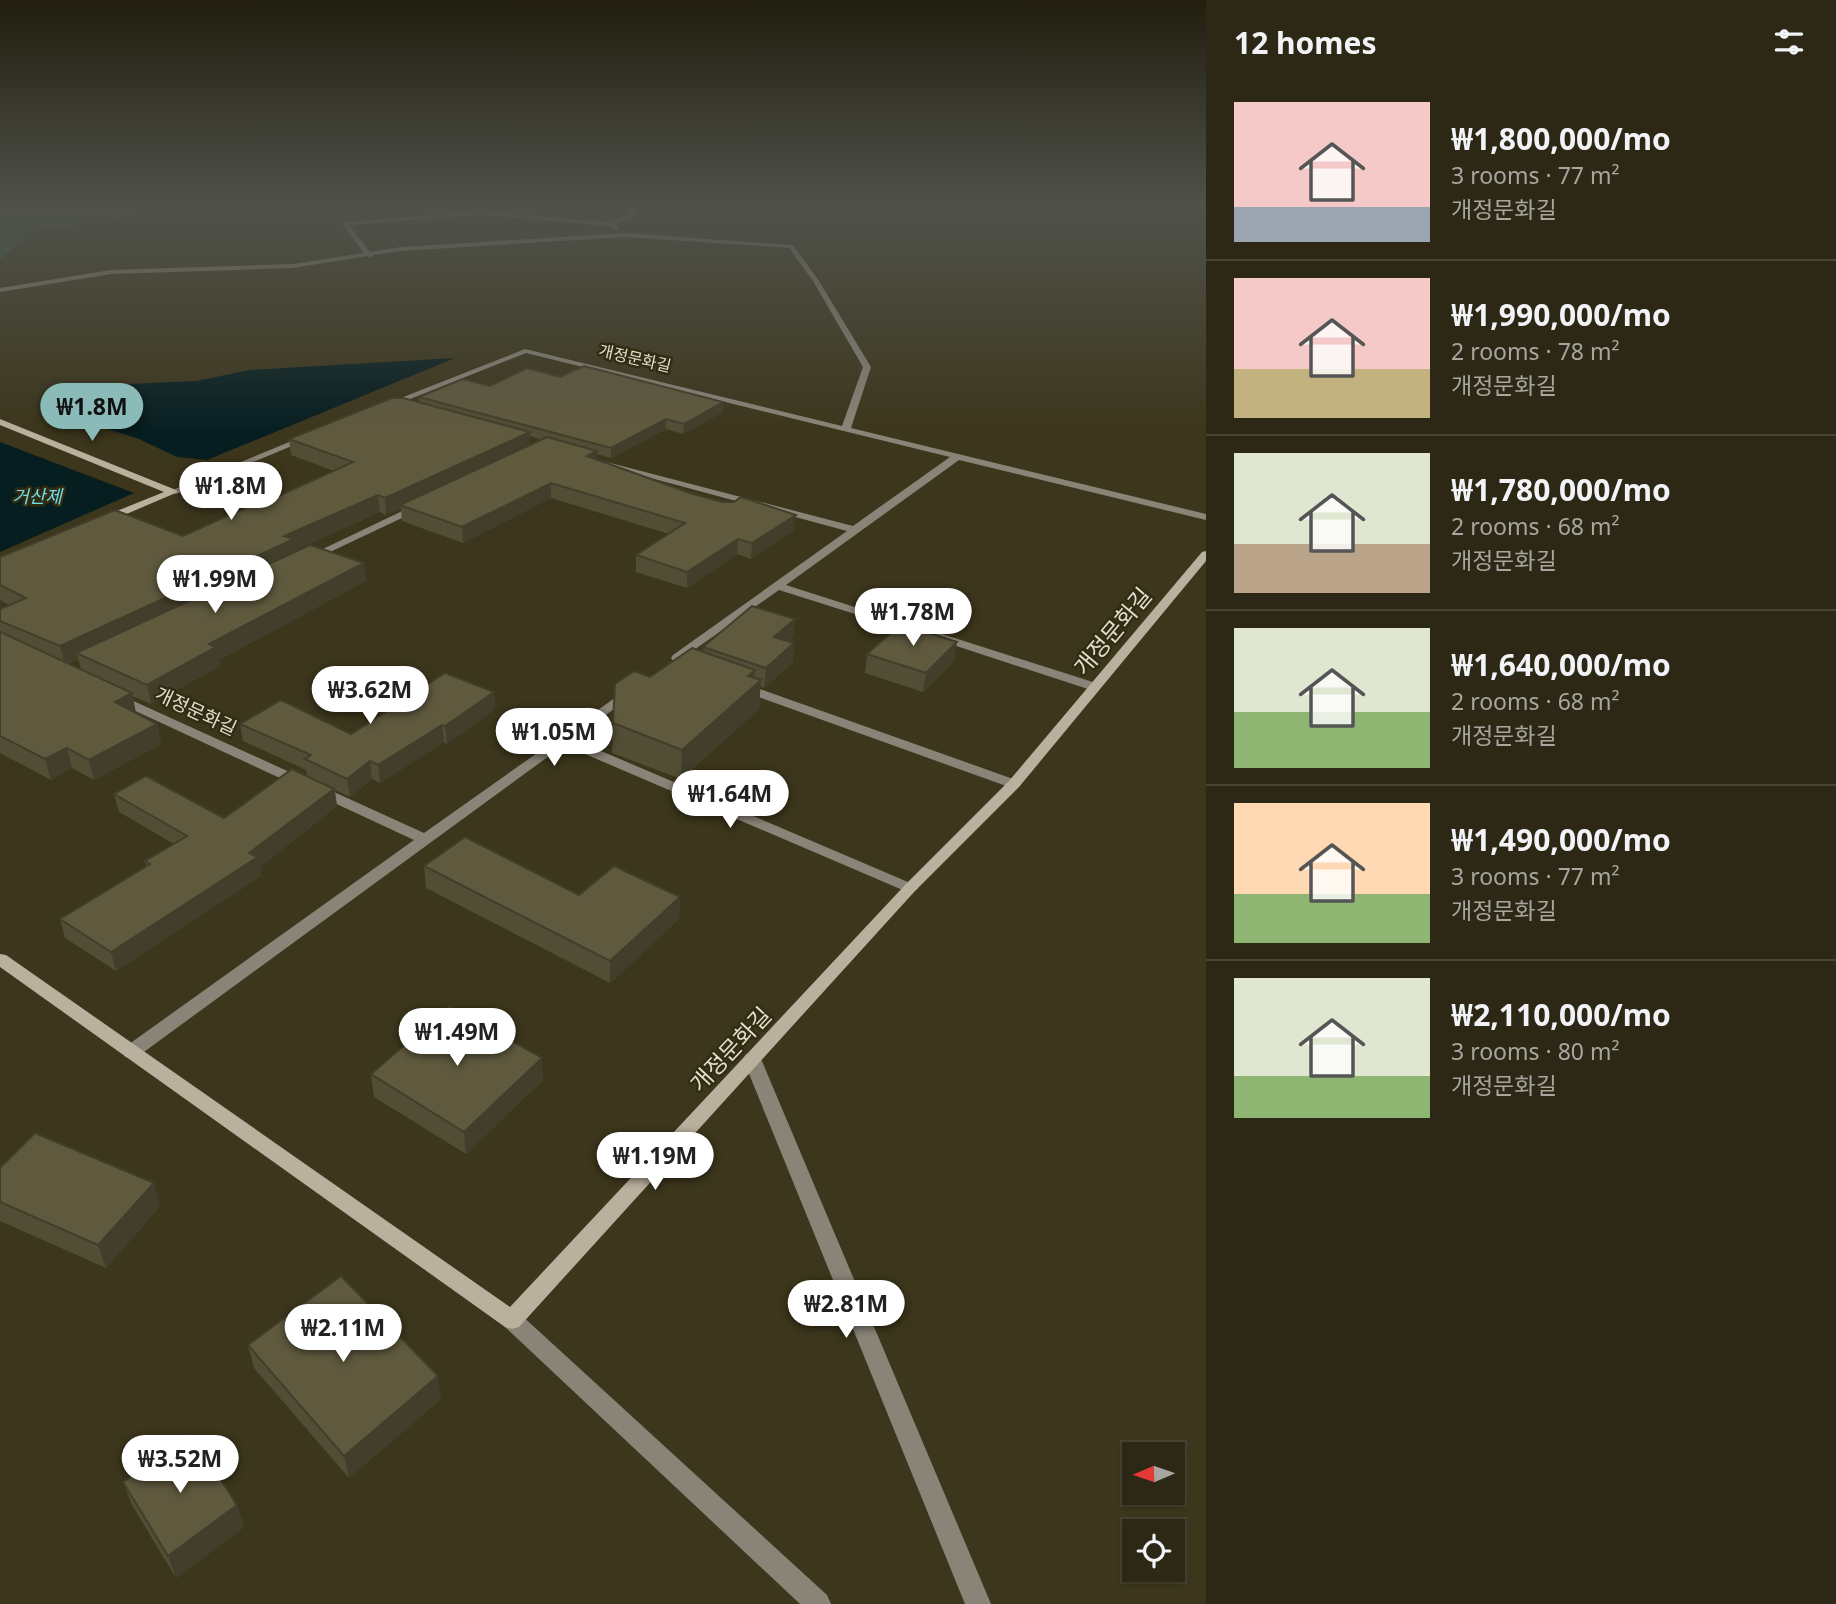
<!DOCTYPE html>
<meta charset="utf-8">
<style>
:root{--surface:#2d2815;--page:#393422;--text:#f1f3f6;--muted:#a7a6a0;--line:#484434;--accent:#8bbbb9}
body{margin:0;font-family:"Noto Sans","Noto Sans KR",sans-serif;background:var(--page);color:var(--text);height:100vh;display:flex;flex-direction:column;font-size:26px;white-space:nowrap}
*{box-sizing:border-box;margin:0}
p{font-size:23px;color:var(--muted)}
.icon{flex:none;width:38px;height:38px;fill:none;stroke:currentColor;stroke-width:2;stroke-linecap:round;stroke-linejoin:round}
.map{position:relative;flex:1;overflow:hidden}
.details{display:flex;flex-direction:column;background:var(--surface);width:630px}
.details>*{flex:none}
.needle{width:46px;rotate:268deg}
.controls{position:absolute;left:1122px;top:1442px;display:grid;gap:14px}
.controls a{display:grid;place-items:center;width:63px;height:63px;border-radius:0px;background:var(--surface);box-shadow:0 2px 5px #0004,0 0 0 2px var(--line);font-size:35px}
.price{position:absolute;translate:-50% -60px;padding:0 16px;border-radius:24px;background:#fff;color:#222;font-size:23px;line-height:46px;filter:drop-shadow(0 2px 4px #0008)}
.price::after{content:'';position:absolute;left:50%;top:42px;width:21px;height:16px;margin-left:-10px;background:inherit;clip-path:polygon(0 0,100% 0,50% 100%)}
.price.current{background:var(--accent);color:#111}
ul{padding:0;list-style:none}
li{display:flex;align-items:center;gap:21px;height:175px;padding:0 28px}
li+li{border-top:2px solid var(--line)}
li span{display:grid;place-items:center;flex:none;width:196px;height:140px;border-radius:0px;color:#555}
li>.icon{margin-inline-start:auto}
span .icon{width:84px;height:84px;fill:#fffc;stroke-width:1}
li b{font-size:30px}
h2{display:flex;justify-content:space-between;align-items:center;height:84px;padding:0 28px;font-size:30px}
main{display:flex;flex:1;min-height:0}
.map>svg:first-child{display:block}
.green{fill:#3a5540}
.water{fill:#071e21}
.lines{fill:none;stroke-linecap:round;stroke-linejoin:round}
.path{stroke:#6f6a53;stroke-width:2;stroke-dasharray:2 2.5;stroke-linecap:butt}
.street{fill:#8a8478;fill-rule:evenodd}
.secondary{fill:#b9b09d;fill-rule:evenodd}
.wall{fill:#524d35;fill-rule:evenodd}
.shaded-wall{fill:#423e2b}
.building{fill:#5f593e;stroke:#423e2b;stroke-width:2}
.labels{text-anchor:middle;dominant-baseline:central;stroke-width:5;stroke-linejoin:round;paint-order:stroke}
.far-street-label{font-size:16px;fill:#e1dece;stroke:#322c12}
.far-water-label{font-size:18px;font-style:italic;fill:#70ddec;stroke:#322c12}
.street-label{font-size:19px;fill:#e1dece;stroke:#322c12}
.near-street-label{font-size:23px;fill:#e1dece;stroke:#322c12}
</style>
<main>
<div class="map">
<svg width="1206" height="1604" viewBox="0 0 1206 1604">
<rect width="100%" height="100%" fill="#3c361c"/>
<path class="green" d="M0,207H153L118,220L29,232L0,260Z"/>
<g class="water">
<path d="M455,358L207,460L177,457L139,439L40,407L56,387L197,381L249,370Z"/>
<path d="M0,442L134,493L0,552Z"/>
</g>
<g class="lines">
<path class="path" d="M760,207L773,223"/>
<g class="street">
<path d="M626,207H632L638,215L615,224L619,228L616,230L608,226L482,215L349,225L370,252L401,247L625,233L793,245L819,281L871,367L851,428L1206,514V520L959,460L786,585L920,628V632H912L779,590L677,662L673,661L671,658L673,655L847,531L595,463V459L853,526L950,457L526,353L390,407L383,405L525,349L842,426L863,367L813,281L789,248L625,237L401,251L373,255L370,258L367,256L293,268L111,274L0,292V288L111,270L293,264L364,253L342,224L345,222L482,211L609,222L631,214Z"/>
<path d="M304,436L311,438L176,494L168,492Z"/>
<path d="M417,504L421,505V509L313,560H305L304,558Z"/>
<path d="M939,633L1099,684L1101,687L1095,691L1091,690L935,639V635Z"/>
<path d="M743,683L1019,781L1021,784L1019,787H1009L739,690L737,687L739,684Z"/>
<path d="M629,688L635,692L633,695L573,739L915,885L918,888L915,891H905L564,745L137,1057L131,1058L125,1057L122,1052L125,1047L414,840L313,793L311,790L313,787H323L424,833Z"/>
<path d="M118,694L305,779L307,782L305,785H295L114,701L112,698Z"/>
<path d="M752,1053L758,1054L761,1059L991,1604H965L743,1059L746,1054Z"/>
<path d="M512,1311L519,1313L827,1595L831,1604H800L505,1327L501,1320L505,1313Z"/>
</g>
<g class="secondary">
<path d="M0,419L176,490L178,492L110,521H102V517L164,492L0,425Z"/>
<path d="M1206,551V561L1019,787L915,891L519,1327L512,1329L505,1327L0,967V954L6,955L510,1307L905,885L1009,781L1202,552Z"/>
</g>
</g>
<g class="wall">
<path d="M560,377L723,412L683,434L666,429L611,458L597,454V459L794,530L751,559L737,554L687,588L636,572V555L669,534L551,498L463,543L402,521L401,508L386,515L380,512L295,550L296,552L366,581L219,660L220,666L151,704L132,696L136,713L157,724L161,744L94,780L72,768L51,780L0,753V609L9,605L0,600V557L183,536L259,505L334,471L291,455L289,439L420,402L419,397ZM530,436L542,440L530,445ZM78,659L81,669L68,664Z"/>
<path d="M795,619L793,638L789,642L794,643L793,662L764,688L760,686L759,709L681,779L612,753L613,723L650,677L703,652V647Z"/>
<path d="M867,654L954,661L923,692L865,673Z"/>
<path d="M494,692L495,709L447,744L444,742L380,783L372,779L350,797L335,790L337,806L260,867L261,876L116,971L65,938L60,919L146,866L145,861L174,844L119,812L114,794L224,818L307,776L306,770L243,741L240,724L351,734Z"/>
<path d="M424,866L579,895L680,897L679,919L610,983L426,888Z"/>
<path d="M371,1074L543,1080L466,1154L374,1097Z"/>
<path d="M0,1168L160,1206L106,1268L0,1221Z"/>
<path d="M248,1345L441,1399L349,1478L254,1368Z"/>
<path d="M123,1482L237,1505L244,1527L176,1578L132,1505Z"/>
</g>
<g class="shaded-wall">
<path d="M723,402V412L683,434L684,424Z"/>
<path d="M666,419V429L611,458V448Z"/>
<path d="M530,432V448L400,505L401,508L386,515L385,498Z"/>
<path d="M597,451V465L587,456Z"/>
<path d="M551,483V498L463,543L462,527Z"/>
<path d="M378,495L380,512L295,550L296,557L76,653L78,659L65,665L60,646L284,536Z"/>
<path d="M796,515L794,530L751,559L752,543Z"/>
<path d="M738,539L737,554L687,588V572Z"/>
<path d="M364,563L366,581L219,660L220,666L151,704L147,685L209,644Z"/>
<path d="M795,619L793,638L773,656L774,637Z"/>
<path d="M957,642L954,661L923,692L926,673Z"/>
<path d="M794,643L793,662L764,688L766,668Z"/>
<path d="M755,670L754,686L761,680L759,709L681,779L682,750L748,676Z"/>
<path d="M494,692L495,709L447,744L445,726Z"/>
<path d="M132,693L136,713L120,722L115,702Z"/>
<path d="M157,724L161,744L94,780L89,760Z"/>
<path d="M442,725L444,742L380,783L378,765Z"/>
<path d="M67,748L72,768L51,780L45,759Z"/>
<path d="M370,761L372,779L350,797L347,779Z"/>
<path d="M334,789L337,806L260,867L261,876L116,971L111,952L249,853Z"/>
<path d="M680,897L679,919L610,983V961Z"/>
<path d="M542,1058L543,1080L466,1154L464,1132Z"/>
<path d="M154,1183L160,1206L106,1268L98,1245Z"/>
<path d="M438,1376L441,1399L349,1478L344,1456Z"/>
<path d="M237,1505L244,1527L176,1578L168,1556Z"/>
</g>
<g class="building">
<path d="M584,366L723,402L684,424L666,419L611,448L419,397L463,379L490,386L527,368L560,377Z"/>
<path d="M392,398H403L530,432L385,498L378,495L284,536L294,539L60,646L0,621V609L26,598L0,585V557L115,510L183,536L254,504L259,505L353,462L289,439Z"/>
<path d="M547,437L597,451L587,456L690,493L722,502H734L741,497L796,515L752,543L738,539L687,572L636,555L685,523L551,483L462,527L400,505Z"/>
<path d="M310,545L364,563L209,644L216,647L147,685L76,653Z"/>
<path d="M752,606L795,619L774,637L794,643L766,668L703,647Z"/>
<path d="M901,624L957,642L926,673L867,654Z"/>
<path d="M0,632L132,693L115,702L157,724L89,760L67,748L45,759L0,736Z"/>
<path d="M692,648L755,670L748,676L761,680L682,750L613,723L615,684L634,671L650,677Z"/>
<path d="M445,673L494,692L445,726L442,725L378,765L370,761L347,779L305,759L311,755L240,724L281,700L351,734Z"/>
<path d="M292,769L334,789L249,853L258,857L111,952L60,919L150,864L145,861L187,836L114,794L146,776L224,818Z"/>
<path d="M465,837L579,895L614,866L680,897L610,961L424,866Z"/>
<path d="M450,1006L542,1058L464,1132L371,1074Z"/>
<path d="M35,1133L154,1183L98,1245L0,1202V1168Z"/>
<path d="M341,1276L438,1376L344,1456L248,1345Z"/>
<path d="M191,1434L237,1505L168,1556L123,1482Z"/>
</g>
<linearGradient id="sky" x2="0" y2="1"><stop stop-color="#211e0f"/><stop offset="0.48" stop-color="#50524b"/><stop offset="1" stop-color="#50524b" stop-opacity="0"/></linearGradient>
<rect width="1206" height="431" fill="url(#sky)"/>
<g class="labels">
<g class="far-street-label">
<text transform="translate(635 358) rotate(13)">개정문화길</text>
</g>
<g class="far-water-label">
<text x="37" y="496">거산제</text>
</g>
<g class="street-label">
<text transform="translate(196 711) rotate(25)">개정문화길</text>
</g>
<g class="near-street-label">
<text transform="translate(1112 631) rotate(-50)">개정문화길</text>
<text transform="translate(730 1049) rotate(-47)">개정문화길</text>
</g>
</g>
</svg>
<div class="controls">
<a><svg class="needle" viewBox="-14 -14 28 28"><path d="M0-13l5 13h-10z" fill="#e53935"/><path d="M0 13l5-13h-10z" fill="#a7a6a0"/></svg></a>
<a><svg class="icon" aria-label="locate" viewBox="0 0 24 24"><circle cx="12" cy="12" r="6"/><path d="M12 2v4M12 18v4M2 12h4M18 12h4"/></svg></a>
</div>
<b class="price current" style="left:92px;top:443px">₩1.8M</b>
<b class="price" style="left:231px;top:522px">₩1.8M</b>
<b class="price" style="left:215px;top:615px">₩1.99M</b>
<b class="price" style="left:913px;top:648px">₩1.78M</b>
<b class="price" style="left:370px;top:726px">₩3.62M</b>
<b class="price" style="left:554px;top:768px">₩1.05M</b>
<b class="price" style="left:730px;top:830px">₩1.64M</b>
<b class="price" style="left:457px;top:1068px">₩1.49M</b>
<b class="price" style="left:655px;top:1192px">₩1.19M</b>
<b class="price" style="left:846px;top:1340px">₩2.81M</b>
<b class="price" style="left:343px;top:1364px">₩2.11M</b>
<b class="price" style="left:180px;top:1495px">₩3.52M</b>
</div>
<section class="details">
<h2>12 homes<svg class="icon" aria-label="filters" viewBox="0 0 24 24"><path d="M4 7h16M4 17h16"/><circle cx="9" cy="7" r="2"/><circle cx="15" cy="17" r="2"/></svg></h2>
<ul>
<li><span style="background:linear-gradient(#f6c9c9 75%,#9aa5b1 0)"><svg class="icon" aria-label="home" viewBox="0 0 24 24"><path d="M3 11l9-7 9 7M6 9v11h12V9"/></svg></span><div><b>₩1,800,000/mo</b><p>3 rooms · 77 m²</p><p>개정문화길</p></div></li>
<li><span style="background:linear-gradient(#f6c9c9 65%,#c2b280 0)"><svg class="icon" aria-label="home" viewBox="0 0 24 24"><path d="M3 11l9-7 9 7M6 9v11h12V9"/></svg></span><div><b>₩1,990,000/mo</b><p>2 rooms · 78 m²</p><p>개정문화길</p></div></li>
<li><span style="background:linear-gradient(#dfe7d0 65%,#b9a48a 0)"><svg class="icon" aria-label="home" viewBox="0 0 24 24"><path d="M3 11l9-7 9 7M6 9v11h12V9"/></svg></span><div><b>₩1,780,000/mo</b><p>2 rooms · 68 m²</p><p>개정문화길</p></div></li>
<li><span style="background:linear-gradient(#dfe7d0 60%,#8fb573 0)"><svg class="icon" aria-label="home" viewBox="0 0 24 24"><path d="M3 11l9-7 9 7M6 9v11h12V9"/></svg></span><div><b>₩1,640,000/mo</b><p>2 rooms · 68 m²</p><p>개정문화길</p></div></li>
<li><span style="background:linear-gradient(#ffd9b3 65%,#8fb573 0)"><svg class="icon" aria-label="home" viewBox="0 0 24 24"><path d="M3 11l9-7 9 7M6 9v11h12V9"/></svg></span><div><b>₩1,490,000/mo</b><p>3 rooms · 77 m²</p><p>개정문화길</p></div></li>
<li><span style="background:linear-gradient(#dfe7d0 70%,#8fb573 0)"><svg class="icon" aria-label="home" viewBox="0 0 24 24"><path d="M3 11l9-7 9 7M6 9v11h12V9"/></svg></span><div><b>₩2,110,000/mo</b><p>3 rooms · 80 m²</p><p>개정문화길</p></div></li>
</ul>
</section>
</main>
